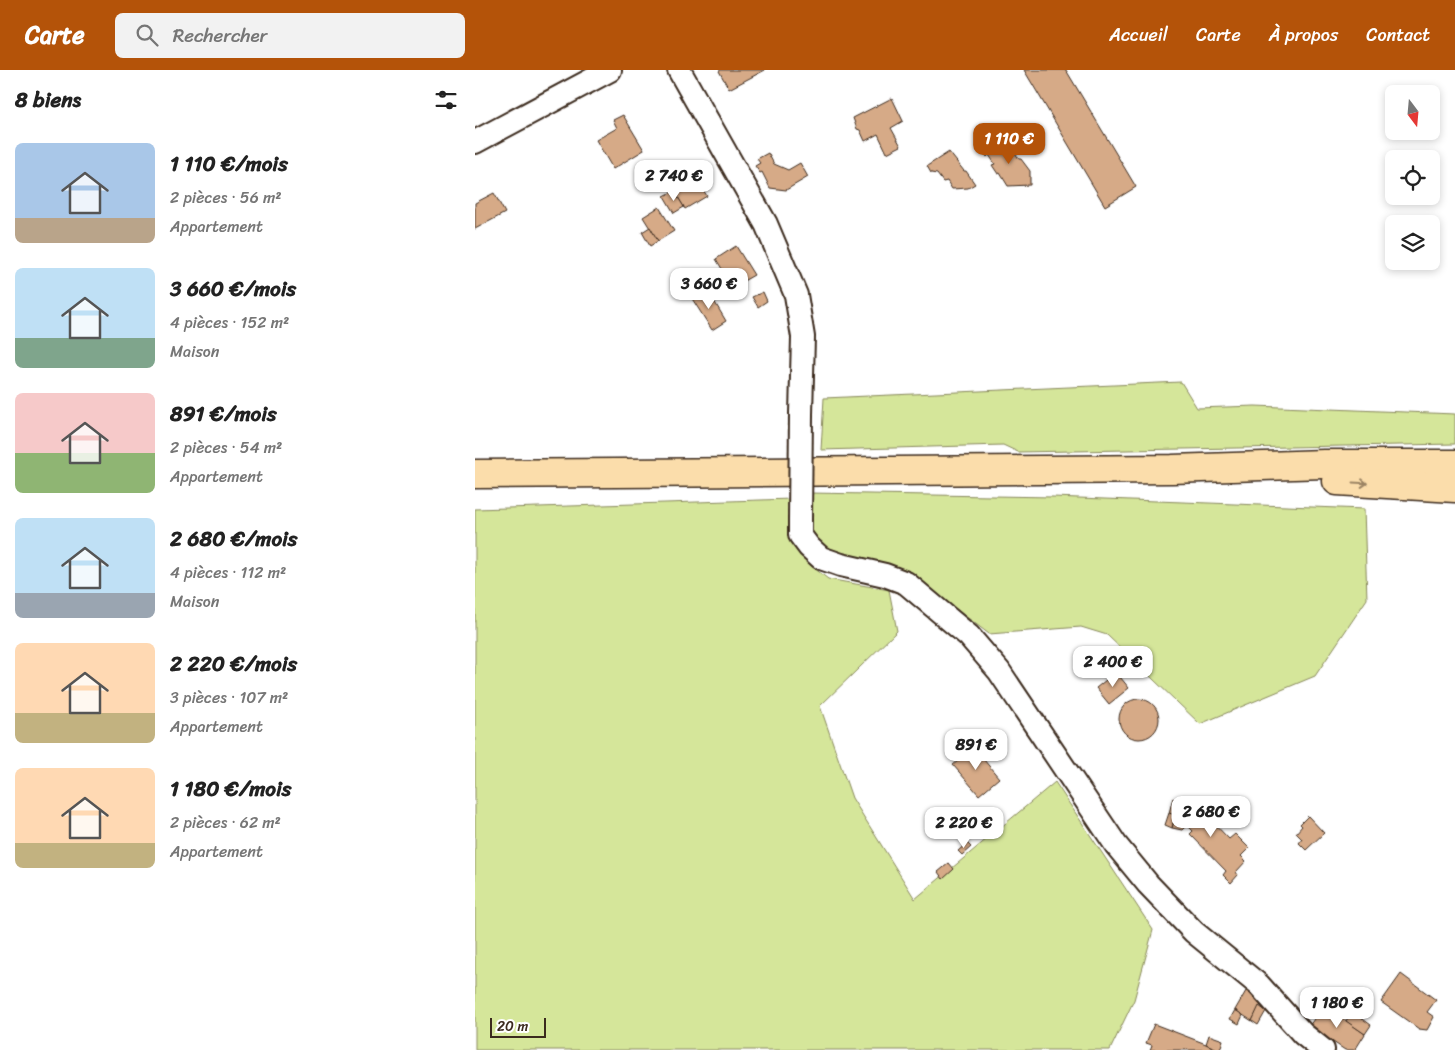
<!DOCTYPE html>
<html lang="fr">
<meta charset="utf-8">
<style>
:root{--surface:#fff;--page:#f2f2f2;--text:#222;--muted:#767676;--accent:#b45309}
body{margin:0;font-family:Sriracha,sans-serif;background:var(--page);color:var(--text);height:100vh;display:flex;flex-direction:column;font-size:19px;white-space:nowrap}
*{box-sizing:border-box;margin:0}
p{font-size:16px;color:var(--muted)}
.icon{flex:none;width:28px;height:28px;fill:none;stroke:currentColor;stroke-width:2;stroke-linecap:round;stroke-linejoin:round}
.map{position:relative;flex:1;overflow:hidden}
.panel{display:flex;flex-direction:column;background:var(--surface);width:475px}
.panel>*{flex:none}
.needle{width:32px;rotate:164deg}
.controls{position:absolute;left:910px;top:15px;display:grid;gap:10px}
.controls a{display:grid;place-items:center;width:55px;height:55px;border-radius:8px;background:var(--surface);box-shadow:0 2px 8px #0003;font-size:25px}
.scale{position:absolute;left:15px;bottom:12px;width:56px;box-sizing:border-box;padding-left:5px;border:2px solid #3b2a1e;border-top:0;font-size:14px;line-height:18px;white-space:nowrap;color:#3b2a1e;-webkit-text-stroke:4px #fff;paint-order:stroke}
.price{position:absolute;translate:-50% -42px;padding:0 11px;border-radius:10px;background:#fff;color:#222;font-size:16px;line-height:32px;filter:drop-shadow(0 1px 2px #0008)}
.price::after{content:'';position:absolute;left:50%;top:30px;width:15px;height:11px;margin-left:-8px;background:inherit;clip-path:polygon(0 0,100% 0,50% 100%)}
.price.active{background:var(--accent);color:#fff}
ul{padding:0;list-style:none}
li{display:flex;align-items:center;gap:15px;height:125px;padding:0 15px}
li span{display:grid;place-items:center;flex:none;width:140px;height:100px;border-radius:8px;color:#555}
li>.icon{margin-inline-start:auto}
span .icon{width:60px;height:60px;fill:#fffc;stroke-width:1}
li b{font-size:21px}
h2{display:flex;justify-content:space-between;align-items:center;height:60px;padding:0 15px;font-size:21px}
header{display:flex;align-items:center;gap:30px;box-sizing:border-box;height:70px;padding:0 25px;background:var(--accent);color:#fff}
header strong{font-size:24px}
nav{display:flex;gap:28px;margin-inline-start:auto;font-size:18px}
.search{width:350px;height:45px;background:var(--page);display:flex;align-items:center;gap:12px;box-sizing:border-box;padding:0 18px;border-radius:8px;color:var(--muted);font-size:19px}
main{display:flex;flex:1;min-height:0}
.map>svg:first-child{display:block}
.green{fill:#d5e69a;stroke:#88885c}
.building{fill:#d6aa87;stroke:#3b2a1e}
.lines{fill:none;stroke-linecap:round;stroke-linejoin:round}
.minor-casing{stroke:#3b2a1e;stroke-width:26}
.major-casing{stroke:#3b2a1e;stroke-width:31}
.minor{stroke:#fff;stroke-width:22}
.major{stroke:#fbddab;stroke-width:28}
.minor-bridge-casing{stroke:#3b2a1e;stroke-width:26;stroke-linecap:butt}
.minor-bridge{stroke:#fff;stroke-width:22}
.oneway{stroke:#9b8464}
</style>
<header>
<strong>Carte</strong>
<div class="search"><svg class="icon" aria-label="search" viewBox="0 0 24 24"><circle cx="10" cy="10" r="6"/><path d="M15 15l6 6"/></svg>Rechercher</div>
<nav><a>Accueil</a><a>Carte</a><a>À propos</a><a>Contact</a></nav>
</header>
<main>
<section class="panel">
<h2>8 biens<svg class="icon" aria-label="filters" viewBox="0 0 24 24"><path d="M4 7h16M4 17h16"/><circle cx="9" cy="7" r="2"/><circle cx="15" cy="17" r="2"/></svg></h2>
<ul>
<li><span style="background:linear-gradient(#a9c7e8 75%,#b9a48a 0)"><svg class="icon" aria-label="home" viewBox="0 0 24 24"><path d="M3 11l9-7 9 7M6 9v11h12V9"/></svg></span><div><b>1 110 €/mois</b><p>2 pièces · 56 m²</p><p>Appartement</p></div></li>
<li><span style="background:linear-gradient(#bfe0f5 70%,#7fa58c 0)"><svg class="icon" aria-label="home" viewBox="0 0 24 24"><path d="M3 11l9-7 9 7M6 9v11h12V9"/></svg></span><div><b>3 660 €/mois</b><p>4 pièces · 152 m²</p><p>Maison</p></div></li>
<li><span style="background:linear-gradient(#f6c9c9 60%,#8fb573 0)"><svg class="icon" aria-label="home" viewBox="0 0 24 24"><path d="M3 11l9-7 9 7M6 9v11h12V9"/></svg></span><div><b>891 €/mois</b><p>2 pièces · 54 m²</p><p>Appartement</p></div></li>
<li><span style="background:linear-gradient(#bfe0f5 75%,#9aa5b1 0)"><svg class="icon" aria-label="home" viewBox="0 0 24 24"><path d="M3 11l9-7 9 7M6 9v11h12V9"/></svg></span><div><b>2 680 €/mois</b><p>4 pièces · 112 m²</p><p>Maison</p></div></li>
<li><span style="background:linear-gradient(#ffd9b3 70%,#c2b280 0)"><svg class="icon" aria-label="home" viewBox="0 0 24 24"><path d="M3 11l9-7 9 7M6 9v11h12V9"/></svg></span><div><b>2 220 €/mois</b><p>3 pièces · 107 m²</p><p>Appartement</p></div></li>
<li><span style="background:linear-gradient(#ffd9b3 75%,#c2b280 0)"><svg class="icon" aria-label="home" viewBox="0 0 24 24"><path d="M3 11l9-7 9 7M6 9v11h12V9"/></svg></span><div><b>1 180 €/mois</b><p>2 pièces · 62 m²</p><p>Appartement</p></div></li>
</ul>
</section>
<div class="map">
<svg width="980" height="980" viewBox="0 0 980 980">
<rect width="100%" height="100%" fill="#fff"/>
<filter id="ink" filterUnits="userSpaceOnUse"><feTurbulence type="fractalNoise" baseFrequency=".02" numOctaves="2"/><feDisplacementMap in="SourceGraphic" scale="10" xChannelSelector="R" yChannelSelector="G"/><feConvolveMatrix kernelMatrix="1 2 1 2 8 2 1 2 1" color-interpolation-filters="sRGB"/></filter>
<g filter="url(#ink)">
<g class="green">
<path d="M706,312L722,338L780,336L980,344V374L543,382L528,375L346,380L349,328Z"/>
<path d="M334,423L578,427L889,439L892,529L840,606L725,654L632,565L606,557L514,564L431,501L372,490L355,482L342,470L335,458Z"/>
<path d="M317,429L322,480L334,494L353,509L414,520L422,561L345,636L377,728L440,829L580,712L678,860L659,930L635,980H0V439Z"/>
</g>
<g class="building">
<path d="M246,0H290L254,19L244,1Z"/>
<path d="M549,0H591L661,117L630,136Z"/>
<path d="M417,28L428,51L416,58L426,76L412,83L403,64L390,71L385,60L382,59L378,48Z"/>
<path d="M148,45L169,80L138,99L121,70L142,58L138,50Z"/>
<path d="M532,70L544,89H546L555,101V115L533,116L525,103L523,104L517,95L520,94L514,85L512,87L509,82L510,78L517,75H521Z"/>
<path d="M474,82L489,101H491L500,114L493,118L477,119L472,111L468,112L462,104L456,103L452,96Z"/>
<path d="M293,83L299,94L313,100L325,93L333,107L311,120L295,118L287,102L285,103L280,96L285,93L282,89Z"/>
<path d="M212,95L232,126L210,139L192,108Z"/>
<path d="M199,121L209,137L199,143L189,126Z"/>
<path d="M19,123L30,143L0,159V133Z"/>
<path d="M184,137L199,161L183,171L168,147Z"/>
<path d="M175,157L183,171L175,176L167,162Z"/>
<path d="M261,176L279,205L258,217L241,189Z"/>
<path d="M227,220L234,234L239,231L251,251L237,260L216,227Z"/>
<path d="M288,222L292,231L283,237L277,227Z"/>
<path d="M641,602L654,618L634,634L621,618Z"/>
<circle cx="664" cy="649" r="20"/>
<path d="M499,678L524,708L504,725L478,695Z"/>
<path d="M698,728L709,737L722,733L727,740L732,741L733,747L754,769L760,764L774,778L766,786L771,791L761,802L763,805L756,813L748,805L751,801L715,764L718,761L712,755L707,760L697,758L700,745L694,743Z"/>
<path d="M694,743L700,745L697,758L690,755Z"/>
<path d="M833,746L849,763L831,780L824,773L827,769L821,763L827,756L825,754Z"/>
<path d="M492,773L496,777L487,785L483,781Z"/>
<path d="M474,793L479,799L468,809L463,802Z"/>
<path d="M926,904L961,930L952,942L959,947L952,960L944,959L906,932Z"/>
<path d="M771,921L788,931L777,951L760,940Z"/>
<path d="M849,935L890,964L880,980H870L834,956Z"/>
<path d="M784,936L791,941L783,955L777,951Z"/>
<path d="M760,940L768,945L764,954L755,949Z"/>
<path d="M877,941L896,955L890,964L871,951Z"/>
<path d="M679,954L731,974L744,980H675L677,975L671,973Z"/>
<path d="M734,965L748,970L745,980L731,974Z"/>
</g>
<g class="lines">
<g class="minor-casing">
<g id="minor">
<path d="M204,0L291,154L321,225L328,267L326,344"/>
<path d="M0,72L135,0"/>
<path d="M325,450V465L334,477L346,488L366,495L410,505L431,513L494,566L524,601L641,775L673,814L719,862L784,915L828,964L848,980"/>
</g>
</g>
<g class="major-casing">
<g id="major">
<path d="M0,404L697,399L849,394H980"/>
<path d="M862,411L980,418"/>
</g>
</g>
<use href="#minor" class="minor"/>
<use href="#major" class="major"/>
<g class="minor-bridge-casing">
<path id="minor-bridge" d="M325,450L326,344"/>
</g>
<use href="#minor-bridge" class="minor-bridge"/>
</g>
<defs><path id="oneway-shaft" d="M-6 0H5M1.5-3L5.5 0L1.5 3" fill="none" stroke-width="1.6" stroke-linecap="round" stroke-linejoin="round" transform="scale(1.25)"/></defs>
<use class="oneway" href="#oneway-shaft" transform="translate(885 413) rotate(3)"/>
</g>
</svg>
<div class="controls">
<a><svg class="needle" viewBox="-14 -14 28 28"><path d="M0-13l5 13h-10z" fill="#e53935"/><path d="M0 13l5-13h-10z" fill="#767676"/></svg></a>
<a><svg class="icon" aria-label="locate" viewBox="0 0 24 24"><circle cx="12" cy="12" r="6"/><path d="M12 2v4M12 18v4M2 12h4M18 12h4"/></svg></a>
<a><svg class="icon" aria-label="layers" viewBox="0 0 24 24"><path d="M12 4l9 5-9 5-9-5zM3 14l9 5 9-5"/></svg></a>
</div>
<div class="scale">20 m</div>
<b class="price active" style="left:534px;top:95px">1 110 €</b>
<b class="price" style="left:199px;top:132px">2 740 €</b>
<b class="price" style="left:234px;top:240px">3 660 €</b>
<b class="price" style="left:638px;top:618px">2 400 €</b>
<b class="price" style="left:501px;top:701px">891 €</b>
<b class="price" style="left:736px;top:768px">2 680 €</b>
<b class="price" style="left:489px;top:779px">2 220 €</b>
<b class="price" style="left:862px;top:959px">1 180 €</b>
</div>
</main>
